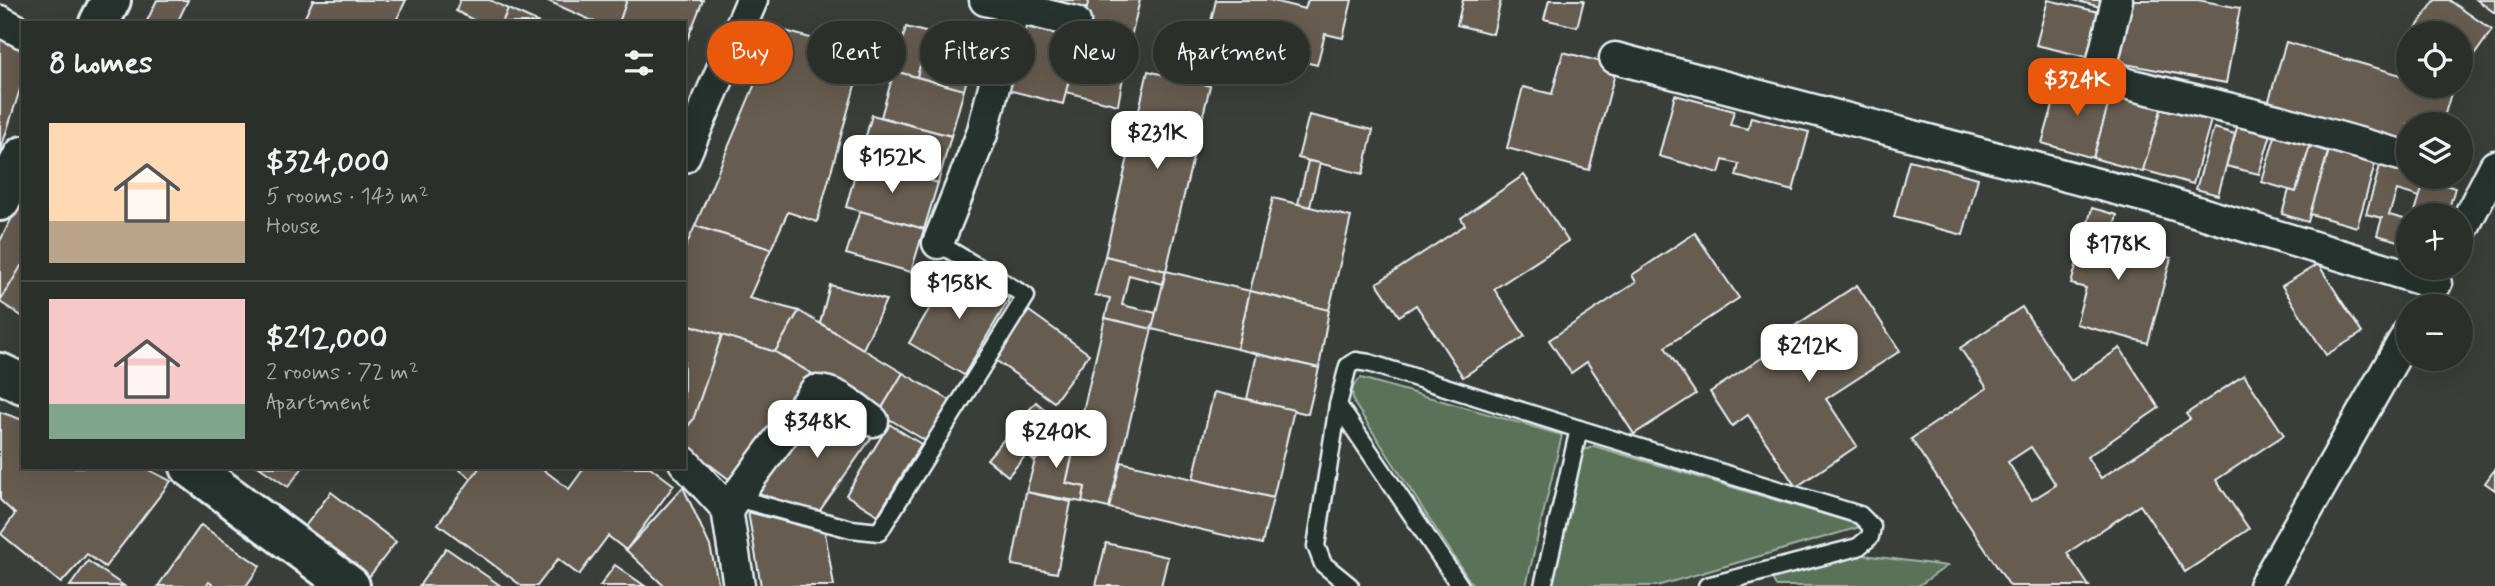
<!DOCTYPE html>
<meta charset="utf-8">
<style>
:root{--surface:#2b2f2a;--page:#373b36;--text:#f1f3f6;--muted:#a6a9a8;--line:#474a47;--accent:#ea580c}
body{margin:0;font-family:Mynerve,sans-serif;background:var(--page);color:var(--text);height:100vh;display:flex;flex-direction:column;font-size:26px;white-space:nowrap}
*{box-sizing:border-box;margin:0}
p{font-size:23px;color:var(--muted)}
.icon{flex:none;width:38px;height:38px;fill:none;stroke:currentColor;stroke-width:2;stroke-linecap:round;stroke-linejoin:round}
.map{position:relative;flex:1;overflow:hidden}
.panel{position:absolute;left:21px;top:21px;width:665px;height:448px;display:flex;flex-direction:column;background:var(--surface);border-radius:0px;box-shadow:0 7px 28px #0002,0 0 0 2px var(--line)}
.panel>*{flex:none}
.guide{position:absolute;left:707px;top:21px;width:665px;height:63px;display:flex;gap:14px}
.controls{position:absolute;left:2396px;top:21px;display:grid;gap:14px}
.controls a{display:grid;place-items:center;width:77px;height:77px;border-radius:50%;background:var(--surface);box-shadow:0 7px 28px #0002,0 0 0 2px var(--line);font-size:35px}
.price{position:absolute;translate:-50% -60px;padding:0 16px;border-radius:14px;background:#fff;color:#222;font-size:23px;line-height:46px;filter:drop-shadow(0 2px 4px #0008)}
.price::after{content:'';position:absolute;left:50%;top:42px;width:21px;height:16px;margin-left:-10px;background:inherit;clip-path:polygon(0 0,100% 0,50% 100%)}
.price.current{background:var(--accent);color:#fff}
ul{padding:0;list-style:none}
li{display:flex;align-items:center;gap:21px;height:175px;padding:0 28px}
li+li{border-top:2px solid var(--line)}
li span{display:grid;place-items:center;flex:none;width:196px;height:140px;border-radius:0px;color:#555}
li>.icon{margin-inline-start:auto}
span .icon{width:84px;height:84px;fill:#fffc;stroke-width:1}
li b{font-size:30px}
h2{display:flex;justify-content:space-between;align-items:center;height:84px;padding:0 28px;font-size:30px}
.tag{padding:0 24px;border-radius:32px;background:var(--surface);box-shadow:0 7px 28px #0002,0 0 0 2px var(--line);font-size:24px;line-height:63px}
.tag.current{background:var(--accent);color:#fff}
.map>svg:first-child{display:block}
.green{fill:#5a7358;stroke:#a1b2a8;stroke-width:2}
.building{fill:#665c50;stroke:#e8f1f8;stroke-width:2;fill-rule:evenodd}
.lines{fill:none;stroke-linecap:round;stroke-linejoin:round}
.lane-casing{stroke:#e8f1f8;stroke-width:21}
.street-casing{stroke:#e8f1f8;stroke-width:35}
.secondary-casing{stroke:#e8f1f8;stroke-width:44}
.lane{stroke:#26332d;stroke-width:16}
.street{stroke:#26332d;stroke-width:30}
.secondary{stroke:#26332d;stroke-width:38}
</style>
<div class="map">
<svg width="2495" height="586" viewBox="0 0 2495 586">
<rect width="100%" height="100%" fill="#393f38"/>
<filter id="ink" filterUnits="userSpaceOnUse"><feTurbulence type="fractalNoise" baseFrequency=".0143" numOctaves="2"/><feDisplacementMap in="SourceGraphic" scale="14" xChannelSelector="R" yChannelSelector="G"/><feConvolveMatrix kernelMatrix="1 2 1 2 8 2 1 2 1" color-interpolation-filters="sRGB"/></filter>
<g filter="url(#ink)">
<g class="green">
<path d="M1361,378L1562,435L1526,586H1473L1354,403C1351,391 1351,386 1361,378Z"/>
<path d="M1594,446L1863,526L1657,586H1552L1580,459L1582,451Z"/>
<path d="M1855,554L1947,566L1918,586H1776L1772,578Z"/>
</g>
<g class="building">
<path d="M157,0H188L177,23H146Z"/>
<path d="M313,0H406L395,23H302Z"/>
<path d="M460,0H490L508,9L502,23H479L456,11Z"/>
<path d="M546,0H627L619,23H597Z"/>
<path d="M627,0H703L684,48V23H619Z"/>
<path d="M1050,0H1089L1087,8Z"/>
<path d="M1089,0H1140L1128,49L1080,35Z"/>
<path d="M1216,0H1269L1305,9L1308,0H1352L1343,38L1325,34L1317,65L1228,43L1232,26L1211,21Z"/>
<path d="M1463,0H1501L1493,34L1457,25Z"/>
<path d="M1549,0H1584L1577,27L1544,19Z"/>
<path d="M2048,0L2099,12L2087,57L2036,45Z"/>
<path d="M2074,0H2102L2100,7Z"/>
<path d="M2126,0H2198L2240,8L2226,83L2115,62Z"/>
<path d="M2435,0H2449L2492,30L2460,75V33L2414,31Z"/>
<path d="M2477,0H2495V13Z"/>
<path d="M508,9L539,23H502Z"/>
<path d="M1026,21L1080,35L1063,104L1008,90Z"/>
<path d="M906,27L929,33L917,77L894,71Z"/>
<path d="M778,29L864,53L817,222L788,212L771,249L695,226Z"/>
<path d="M929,33L976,46L964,90L917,77Z"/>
<path d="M1080,35L1128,49L1118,105L1066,92Z"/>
<path d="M0,36L23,42V80L0,152Z"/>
<path d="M2286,42L2408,77V86H2438L2452,90L2442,124H2408V148L2267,107Z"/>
<path d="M1563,52L1617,66L1589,170L1507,148L1523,87L1552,94Z"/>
<path d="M894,71L964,90L951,136L881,117Z"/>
<path d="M1148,71L1210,86L1166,271L1105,256Z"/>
<path d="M2061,78L2112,92L2093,158L2042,143Z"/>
<path d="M2112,92L2162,107L2143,172L2093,158Z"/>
<path d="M1675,95L1734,111L1730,125L1748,129L1751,117L1809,132L1793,191L1736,176L1739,164L1723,160L1719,173L1659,156Z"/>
<path d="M2162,107L2211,120L2193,184L2143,170Z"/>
<path d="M872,115L951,136L938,183L859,160Z"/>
<path d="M1309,115L1373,130L1363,174L1298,158Z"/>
<path d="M2238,124L2271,134L2259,174L2226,166Z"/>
<path d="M2214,128L2235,134L2218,195L2196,189Z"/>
<path d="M2275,136L2310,146L2296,192L2262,182Z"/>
<path d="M2310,146L2328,152L2308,222L2282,214L2289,190L2296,192Z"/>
<path d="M2330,147L2376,161L2357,227L2310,214Z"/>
<path d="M859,160L938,183L924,229L846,207Z"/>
<path d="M1909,160L1978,178L1963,235L1894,217Z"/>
<path d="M1308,161L1320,163L1310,207L1298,204Z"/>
<path d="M2380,166L2425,179L2420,197L2397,190L2389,215L2408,220L2405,243L2377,235L2382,218L2366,214Z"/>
<path d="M1524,175L1568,241L1494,289L1525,336L1463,377L1416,305L1399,316L1377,283L1465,225L1461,218Z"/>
<path d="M2425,179L2455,188L2447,215H2414Z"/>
<path d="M23,196V267L0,299V241Z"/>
<path d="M1273,198L1351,217L1329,310L1250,291Z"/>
<path d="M2092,208L2117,215L2110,241L2171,258L2148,343L2076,324L2086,288L2071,284Z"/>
<path d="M860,211L924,229L911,272L846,254Z"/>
<path d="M695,226L771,249L749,298L799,311L775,352L684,323V250Z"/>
<path d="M1695,233L1739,298L1665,347L1696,394L1634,434L1587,362L1571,373L1549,340L1636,282L1632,275Z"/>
<path d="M1105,256L1166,271L1163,284L1129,275L1122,305L1156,313L1152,329L1105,318L1110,298L1095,295Z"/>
<path d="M2318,264L2362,333L2326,355L2282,286Z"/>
<path d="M21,266L23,267V317L0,302Z"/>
<path d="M954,267L1009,299L964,375L909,343Z"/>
<path d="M1166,271L1250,291L1237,349L1152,329Z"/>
<path d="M830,285L886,300L863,349L820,323Z"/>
<path d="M1857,285L1900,351L1826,399L1857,446L1796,487L1748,415L1732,426L1710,392L1798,334L1793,327Z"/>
<path d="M1250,291L1329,310L1319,368L1237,349Z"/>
<path d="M2022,307L2071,381L2120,348L2159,408L2087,457L2101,478L2190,419L2186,414L2244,375L2284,435L2216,480L2249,529L2185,572L2140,505L2067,553L2089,586H2010L1911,439L1987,388L1960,348ZM2031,447L2056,485L2032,500L2008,462Z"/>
<path d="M799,311L903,373L879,413L775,352Z"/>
<path d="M1029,311L1089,354L1054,402L994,359Z"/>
<path d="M1105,318L1152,329L1109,508L1082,502L1085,487L1066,483Z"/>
<path d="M684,323L722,335L693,420L684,431Z"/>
<path d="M722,335L775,352L819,378L734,483L684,445V431L693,420Z"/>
<path d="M1257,354L1319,368L1308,414L1247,399Z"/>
<path d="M903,373L951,401L926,441L879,413Z"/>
<path d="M1214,392L1294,410L1273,498L1193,479Z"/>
<path d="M820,401L874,434L818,513L758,493Z"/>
<path d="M1036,402L1065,426L1035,461L1027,454L1008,476L987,459Z"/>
<path d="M0,412L23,420V467H143L171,481L105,567L87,554L61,583L1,534L15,514L0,500Z"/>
<path d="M889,424L921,444L878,515L846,495Z"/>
<path d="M1065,426L1077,435L1066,483L1085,487L1082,502L1026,492L1035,461Z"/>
<path d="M1121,462L1273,498L1262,544L1109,508Z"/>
<path d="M259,467H303L288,487Z"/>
<path d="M456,467H480L472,479Z"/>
<path d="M480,467H540L569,489L585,467H650L674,485L626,550L608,536L579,575L558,559L537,586H522L438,524Z"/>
<path d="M2495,469V490L2485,483Z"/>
<path d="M683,487L710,546L719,586H664L626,550Z"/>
<path d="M331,492L396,542L365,582L300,533Z"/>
<path d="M1026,492L1071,502L1057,573L1012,565Z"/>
<path d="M748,512L825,532L834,586H761Z"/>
<path d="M201,525L260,566L246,586H215L209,582L206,586H158Z"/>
<path d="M1106,543L1168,557L1161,586H1096Z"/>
<path d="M446,548L501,586H419Z"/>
<path d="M88,561L124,586H70Z"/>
<path d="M615,565L645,586H600Z"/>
</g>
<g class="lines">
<g class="lane-casing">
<g id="lane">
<path d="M1338,405L1460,586"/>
<path d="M736,498L851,529L879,532L1026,296L938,243"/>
<path d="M1350,586L1323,564L1316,546L1338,405L1348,366L1356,361L1369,363L1579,429"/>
<path d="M1543,586L1579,429L1860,515L1872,527L1870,537L1858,547L1707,586"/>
</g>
</g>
<g class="street-casing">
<g id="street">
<path d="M985,0L1075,22"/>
<path d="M2117,0L2103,60L2105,68L2124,83L2281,121L2408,157"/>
<path d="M0,21L23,33"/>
<path d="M1615,58L2158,200L2436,284"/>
<path d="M684,157L752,0"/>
<path d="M2460,234L2495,166"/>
<path d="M938,243L982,134L1016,0"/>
<path d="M684,462L727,509L739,586"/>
<path d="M727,509L815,391C837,390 856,409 873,421"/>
<path d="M2264,586L2408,333"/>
</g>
</g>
<g class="secondary-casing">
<g id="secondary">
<path d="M99,23L111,0"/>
<path d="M0,201L23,156"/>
<path d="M0,373L23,384"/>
<path d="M190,467L350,586"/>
</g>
</g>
<use href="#lane" class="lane"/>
<use href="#street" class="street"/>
<use href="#secondary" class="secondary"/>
</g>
</g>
</svg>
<div class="controls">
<a><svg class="icon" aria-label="locate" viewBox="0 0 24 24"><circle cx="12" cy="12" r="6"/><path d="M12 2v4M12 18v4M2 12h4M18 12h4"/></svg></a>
<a><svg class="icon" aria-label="layers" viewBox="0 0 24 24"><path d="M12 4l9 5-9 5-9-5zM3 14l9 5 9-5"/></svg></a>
<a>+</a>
<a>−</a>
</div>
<b class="price current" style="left:2077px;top:118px">$324K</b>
<b class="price" style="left:1157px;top:171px">$231K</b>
<b class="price" style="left:892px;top:195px">$152K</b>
<b class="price" style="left:2118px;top:282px">$178K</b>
<b class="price" style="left:959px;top:321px">$158K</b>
<b class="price" style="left:1809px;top:384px">$212K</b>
<b class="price" style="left:817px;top:460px">$348K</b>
<b class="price" style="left:1056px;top:470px">$240K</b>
<div class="guide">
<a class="tag current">Buy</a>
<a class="tag">Rent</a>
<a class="tag">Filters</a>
<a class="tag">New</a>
<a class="tag">Apartment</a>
</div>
<section class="panel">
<h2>8 homes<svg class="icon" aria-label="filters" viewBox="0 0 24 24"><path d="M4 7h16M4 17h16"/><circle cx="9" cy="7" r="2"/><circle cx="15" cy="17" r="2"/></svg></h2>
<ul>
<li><span style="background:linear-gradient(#ffd9b3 70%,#b9a48a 0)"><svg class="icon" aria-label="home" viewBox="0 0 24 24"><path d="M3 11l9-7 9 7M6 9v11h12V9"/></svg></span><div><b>$324,000</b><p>5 rooms · 143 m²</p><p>House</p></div></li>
<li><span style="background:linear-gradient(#f6c9c9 75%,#7fa58c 0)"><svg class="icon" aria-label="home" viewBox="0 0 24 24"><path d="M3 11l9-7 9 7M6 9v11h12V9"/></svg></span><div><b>$212,000</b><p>2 rooms · 72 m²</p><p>Apartment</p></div></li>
</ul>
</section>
</div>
